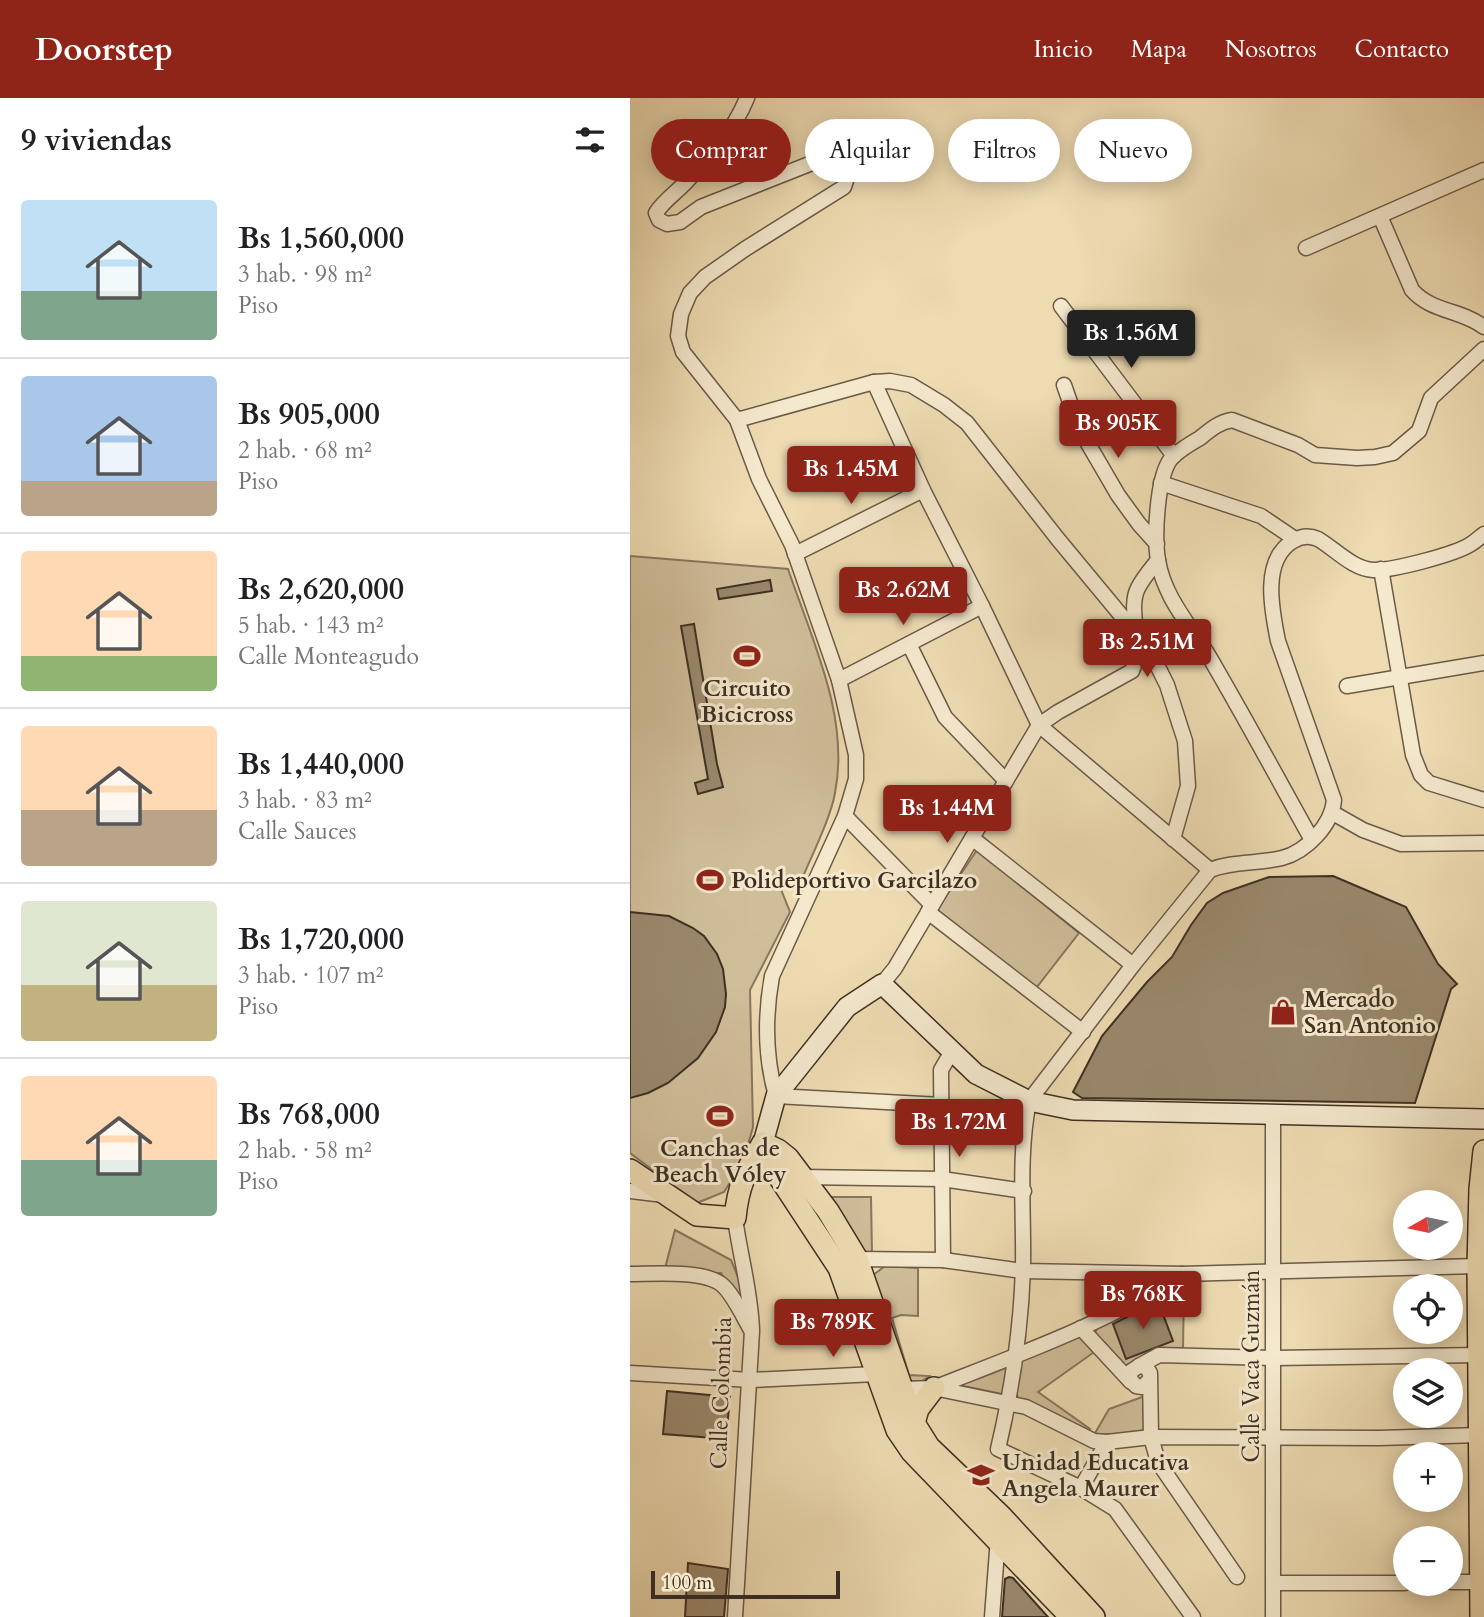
<!DOCTYPE html>
<html lang="es">
<meta charset="utf-8">
<style>
:root{--surface:#fff;--page:#f2f2f2;--text:#202124;--muted:#757577;--line:#e0e0e0;--accent:#8f2418}
body{margin:0;font-family:Cardo,serif;background:var(--page);color:var(--text);height:100vh;display:flex;flex-direction:column;font-size:26px;white-space:nowrap}
*{box-sizing:border-box;margin:0}
p{font-size:23px;color:var(--muted)}
.icon{flex:none;width:38px;height:38px;fill:none;stroke:currentColor;stroke-width:2;stroke-linecap:round;stroke-linejoin:round}
.map{position:relative;flex:1;overflow:hidden}
.sheet{display:flex;flex-direction:column;background:var(--surface);width:630px}
.sheet>*{flex:none}
.guide{position:absolute;left:21px;top:21px;width:665px;height:63px;display:flex;gap:14px}
.needle{width:46px;rotate:261deg}
.controls{position:absolute;left:763px;top:1092px;display:grid;gap:14px}
.controls a{display:grid;place-items:center;width:70px;height:70px;border-radius:50%;background:var(--surface);box-shadow:0 4px 18px #0003;font-size:35px}
.scale{position:absolute;left:21px;bottom:18px;width:189px;box-sizing:border-box;padding-left:7px;border:4px solid #3f2f22;border-top:0;font-size:19px;line-height:24px;white-space:nowrap;color:#3f2f22;-webkit-text-stroke:5px #f4e8cd;paint-order:stroke}
.price{position:absolute;translate:-50% -60px;padding:0 16px;border-radius:7px;background:var(--accent);color:#fff;font-size:23px;line-height:46px;filter:drop-shadow(0 2px 4px #0008)}
.price::after{content:'';position:absolute;left:50%;top:42px;width:21px;height:16px;margin-left:-10px;background:inherit;clip-path:polygon(0 0,100% 0,50% 100%)}
.price.current{background:#222;color:#fff}
ul{padding:0;list-style:none}
li{display:flex;align-items:center;gap:21px;height:175px;padding:0 21px}
li+li{border-top:2px solid var(--line)}
li span{display:grid;place-items:center;flex:none;width:196px;height:140px;border-radius:7px;color:#555}
li>.icon{margin-inline-start:auto}
span .icon{width:84px;height:84px;fill:#fffc;stroke-width:1}
li b{font-size:30px}
h2{display:flex;justify-content:space-between;align-items:center;height:84px;padding:0 21px;font-size:30px}
.chip{padding:0 24px;border-radius:32px;background:var(--surface);box-shadow:0 4px 18px #0003;font-size:24px;line-height:63px}
.chip.current{background:var(--accent);color:#fff}
header{display:flex;align-items:center;gap:42px;box-sizing:border-box;height:98px;padding:0 35px;background:var(--accent);color:#fff}
header strong{font-size:33px}
nav{display:flex;gap:38px;margin-inline-start:auto;font-size:24px}
main{display:flex;flex:1;min-height:0}
.map>svg:first-child{display:block}
.green{fill:#d0be9a;stroke:#88765e;stroke-width:2}
.building{fill:#9a886d;stroke:#3f2f22;stroke-width:2}
.lines{fill:none;stroke-linecap:round;stroke-linejoin:round}
.street-casing{stroke:#6b5a46;stroke-width:17}
.secondary-casing{stroke:#3f2f22;stroke-width:22}
.primary-casing{stroke:#3f2f22;stroke-width:24}
.street{stroke:#f4e8cd;stroke-width:14}
.secondary{stroke:#f4e8cd;stroke-width:19}
.primary{stroke:#eedbb2;stroke-width:21}
.labels{text-anchor:middle;dominant-baseline:central;stroke-width:6;stroke-linejoin:round;paint-order:stroke}
.poi-label{font-size:23px;font-weight:bold;fill:#3f2f22;stroke:#f4e8cd;text-anchor:start}
.street-label{font-size:23px;fill:#3f2f22;stroke:#f4e8cd}
</style>
<header>
<strong>Doorstep</strong>
<nav><a>Inicio</a><a>Mapa</a><a>Nosotros</a><a>Contacto</a></nav>
</header>
<main>
<section class="sheet">
<h2>9 viviendas<svg class="icon" aria-label="filters" viewBox="0 0 24 24"><path d="M4 7h16M4 17h16"/><circle cx="9" cy="7" r="2"/><circle cx="15" cy="17" r="2"/></svg></h2>
<ul>
<li><span style="background:linear-gradient(#bfe0f5 65%,#7fa58c 0)"><svg class="icon" aria-label="home" viewBox="0 0 24 24"><path d="M3 11l9-7 9 7M6 9v11h12V9"/></svg></span><div><b>Bs 1,560,000</b><p>3 hab. · 98 m²</p><p>Piso</p></div></li>
<li><span style="background:linear-gradient(#a9c7e8 75%,#b9a48a 0)"><svg class="icon" aria-label="home" viewBox="0 0 24 24"><path d="M3 11l9-7 9 7M6 9v11h12V9"/></svg></span><div><b>Bs 905,000</b><p>2 hab. · 68 m²</p><p>Piso</p></div></li>
<li><span style="background:linear-gradient(#ffd9b3 75%,#8fb573 0)"><svg class="icon" aria-label="home" viewBox="0 0 24 24"><path d="M3 11l9-7 9 7M6 9v11h12V9"/></svg></span><div><b>Bs 2,620,000</b><p>5 hab. · 143 m²</p><p>Calle Monteagudo</p></div></li>
<li><span style="background:linear-gradient(#ffd9b3 60%,#b9a48a 0)"><svg class="icon" aria-label="home" viewBox="0 0 24 24"><path d="M3 11l9-7 9 7M6 9v11h12V9"/></svg></span><div><b>Bs 1,440,000</b><p>3 hab. · 83 m²</p><p>Calle Sauces</p></div></li>
<li><span style="background:linear-gradient(#dfe7d0 60%,#c2b280 0)"><svg class="icon" aria-label="home" viewBox="0 0 24 24"><path d="M3 11l9-7 9 7M6 9v11h12V9"/></svg></span><div><b>Bs 1,720,000</b><p>3 hab. · 107 m²</p><p>Piso</p></div></li>
<li><span style="background:linear-gradient(#ffd9b3 60%,#7fa58c 0)"><svg class="icon" aria-label="home" viewBox="0 0 24 24"><path d="M3 11l9-7 9 7M6 9v11h12V9"/></svg></span><div><b>Bs 768,000</b><p>2 hab. · 58 m²</p><p>Piso</p></div></li>
</ul>
</section>
<div class="map">
<svg width="854" height="1519" viewBox="0 0 854 1519">
<rect width="100%" height="100%" fill="#eedbb2"/>
<filter id="stains"><feTurbulence type="fractalNoise" baseFrequency=".00286" numOctaves="4"/><feColorMatrix values="0 0 0 0 .2 0 0 0 0 .09 0 0 0 0 .02 0 0 0 .5 -.17"/></filter>
<radialGradient id="worn" r=".72"><stop offset=".6" stop-color="#630" stop-opacity="0"/><stop offset="1" stop-color="#630" stop-opacity=".3"/></radialGradient>
<g class="green">
<path d="M0,458L158,471C182,542 220,619 205,695C201,719 182,757 172,781L148,784L160,814L120,892L123,1029L113,1064L94,1094L67,1105L0,1055Z"/>
<path d="M347,752L449,835L403,894L302,819Z"/>
<path d="M196,1099H241L242,1157L229,1159Z"/>
<path d="M45,1132L101,1162L115,1196L114,1215L91,1175L34,1174Z"/>
<path d="M255,1168L288,1170V1218L271,1217L262,1220L279,1277L299,1278L291,1284L276,1283L242,1178Z"/>
<path d="M554,1182L553,1254L525,1253L495,1268L465,1237L467,1229L528,1203Z"/>
<path d="M447,1238L453,1240L467,1252L408,1294L460,1331L456,1335L389,1302L385,1293L391,1262Z"/>
<path d="M375,1269L378,1272L376,1292L372,1296L333,1288L331,1285Z"/>
<path d="M515,1298L516,1325L514,1333L504,1335L464,1337L479,1311Z"/>
</g>
<g class="building">
<path d="M140,482L142,493L89,501L87,491Z"/>
<path d="M64,526L87,666L93,689L68,696L65,685L78,681L51,528Z"/>
<path d="M703,778L776,809L808,866L827,886L821,891L785,1005L452,1000L443,994L472,938L517,884L542,859L561,827L577,805L593,795L639,779Z"/>
<path d="M0,814L39,818L63,830L74,838L87,856L93,871L96,896L95,909L86,934L68,960L38,985L18,995L0,1000Z"/>
<path d="M528,1203L543,1243L496,1261L483,1226Z"/>
<path d="M37,1293L100,1299L96,1341L33,1336Z"/>
<path d="M58,1465L98,1471L94,1519H55Z"/>
<path d="M379,1479L383,1480L418,1519H372L375,1481Z"/>
</g>
<g class="lines">
<g class="street-casing">
<g id="street">
<path d="M117,0C103,34 81,57 56,84C46,95 34,102 26,115L29,122L37,126L50,124L71,109L192,61L203,59L213,62L219,73L214,89L115,151L75,179L60,195L51,216L48,238L53,254L107,322L129,381L162,447L209,582L226,657V681L215,718L142,878C135,917 135,959 146,998L311,1007"/>
<path d="M750,118L782,192C801,214 832,212 854,229"/>
<path d="M676,150L854,72"/>
<path d="M431,208L544,358"/>
<path d="M244,284L260,283L281,287L314,307L337,325L427,440L519,551L537,587L555,643L558,688L543,741"/>
<path d="M434,287L449,330L488,397L509,426L527,446"/>
<path d="M107,322L244,284L293,392L352,508L409,627L580,772"/>
<path d="M531,385L631,418L665,441"/>
<path d="M165,456L293,392"/>
<path d="M751,471L783,657L791,677L799,685L854,702"/>
<path d="M279,546L315,619L376,683"/>
<path d="M209,582L352,508"/>
<path d="M717,588L854,565"/>
<path d="M703,715L733,732L771,746L854,745"/>
<path d="M215,718L302,807"/>
<path d="M342,740L503,867"/>
<path d="M682,742C648,681 615,620 580,560C561,528 534,500 528,462C524,439 527,381 540,362C547,353 560,346 570,340C580,332 589,324 602,322L668,347L685,357L727,360L745,359L763,355L789,333L801,300L854,251"/>
<path d="M298,814L453,934"/>
<path d="M252,886L265,870L409,627L428,614L502,573C514,546 497,511 508,490C513,480 521,471 528,462"/>
<path d="M643,1016V1519"/>
<path d="M170,1080L171,1079L312,1081L394,1093"/>
<path d="M0,1093L34,1097"/>
<path d="M313,1162L311,972L322,953"/>
<path d="M221,1164L227,1161L313,1162L393,1173L552,1176L848,1168"/>
<path d="M0,1176C24,1176 72,1172 91,1186C102,1194 114,1220 121,1232"/>
<path d="M451,1230L501,1284"/>
<path d="M509,1268L529,1257L644,1260L850,1257"/>
<path d="M0,1275L121,1282L246,1276L273,1291L304,1290L396,1309L464,1343L477,1344L521,1339L749,1340L850,1337"/>
<path d="M520,1282L512,1289L506,1288L500,1281V1274L509,1268L516,1269L520,1275L521,1339L528,1364L607,1479"/>
<path d="M306,1289C390,1256 477,1225 552,1176"/>
<path d="M451,1390L477,1344"/>
<path d="M821,1484H851"/>
<path d="M644,1485H775"/>
<path d="M105,1519L122,1233C121,1194 110,1158 105,1120"/>
<path d="M362,1519L368,1440"/>
<path d="M563,1519L485,1411L451,1390L368,1351C382,1292 391,1231 393,1170C394,1115 388,1057 399,1003L503,867L580,772C603,763 628,766 652,760C676,754 702,727 704,702L648,543C642,513 631,462 663,443C671,438 679,437 688,441C705,451 723,471 743,472C762,473 826,456 841,446C846,443 850,439 854,436"/>
</g>
</g>
<g class="secondary-casing">
<path id="secondary" d="M133,1045L146,998L217,909L252,886L346,976L399,1003L443,1012L854,1021"/>
</g>
<g class="primary-casing">
<g id="primary">
<path d="M133,1045L148,1052L158,1060L198,1113L227,1161L284,1325L299,1349L371,1418L464,1519"/>
<path d="M133,1045L140,1065L209,1170L267,1332L282,1354L441,1519"/>
<path d="M0,1072L67,1117L105,1120C108,1088 116,1072 133,1045"/>
<path d="M284,1325L288,1311L304,1290"/>
<path d="M851,1519L848,1168L850,1091L854,1053"/>
</g>
</g>
<use href="#street" class="street"/>
<use href="#secondary" class="secondary"/>
<use href="#primary" class="primary"/>
</g>
<defs>
<g id="stadium-bare" transform="scale(2.1)"><path d="M0-5a6.5 5 0 1 0 0 10a6.5 5 0 1 0 0-10ZM-3.5-1.8h7v3.6h-7Z" fill="#8f2418" stroke="#f4e8cd" stroke-width="2.5" paint-order="stroke"/></g>
<g id="shop-bare" transform="scale(2.1)"><path d="M-5-2.5h2.3a2.7 3.5 0 0 1 5.4 0H5L5.5 6h-11ZM-1.5-2.5h3a1.5 2.3 0 0 0-3 0Z" fill="#8f2418" stroke="#f4e8cd" stroke-width="2.5" paint-order="stroke"/></g>
<g id="school-bare" transform="scale(2.1)"><path d="M0-5L7-2L0 1L-7-2ZM-4 1L0 2.5L4 1V4Q0 6-4 4Z" fill="#8f2418" stroke="#f4e8cd" stroke-width="2.5" paint-order="stroke"/></g>
</defs>
<g fill-rule="evenodd">
<use href="#stadium-bare" x="117" y="558"/>
<use href="#stadium-bare" x="80" y="782"/>
<use href="#shop-bare" x="653" y="914"/>
<use href="#stadium-bare" x="90" y="1018"/>
<use href="#school-bare" x="351" y="1377"/>
</g>
<g class="labels">
<g class="poi-label">
<text x="117" y="590" text-anchor="middle">Circuito<tspan x="117" dy="26">Bicicross</tspan></text>
<text x="101" y="782">Polideportivo Garcilazo</text>
<text x="674" y="901">Mercado<tspan x="674" dy="26">San Antonio</tspan></text>
<text x="90" y="1050" text-anchor="middle">Canchas de<tspan x="90" dy="26">Beach Vóley</tspan></text>
<text x="372" y="1364">Unidad Educativa<tspan x="372" dy="26">Angela Maurer</tspan></text>
</g>
<g class="street-label">
<text transform="translate(621 1268) rotate(-90)">Calle Vaca Guzmán</text>
<text transform="translate(91 1295) rotate(-88)">Calle Colombia</text>
</g>
</g>
<rect width="100%" height="100%" filter="url(#stains)"/>
<rect width="100%" height="100%" fill="url(#worn)"/>
</svg>
<div class="controls">
<a><svg class="needle" viewBox="-14 -14 28 28"><path d="M0-13l5 13h-10z" fill="#e53935"/><path d="M0 13l5-13h-10z" fill="#757577"/></svg></a>
<a><svg class="icon" aria-label="locate" viewBox="0 0 24 24"><circle cx="12" cy="12" r="6"/><path d="M12 2v4M12 18v4M2 12h4M18 12h4"/></svg></a>
<a><svg class="icon" aria-label="layers" viewBox="0 0 24 24"><path d="M12 4l9 5-9 5-9-5zM3 14l9 5 9-5"/></svg></a>
<a>+</a>
<a>−</a>
</div>
<div class="scale">100 m</div>
<b class="price current" style="left:501px;top:272px">Bs 1.56M</b>
<b class="price" style="left:488px;top:362px">Bs 905K</b>
<b class="price" style="left:221px;top:408px">Bs 1.45M</b>
<b class="price" style="left:273px;top:529px">Bs 2.62M</b>
<b class="price" style="left:517px;top:581px">Bs 2.51M</b>
<b class="price" style="left:317px;top:747px">Bs 1.44M</b>
<b class="price" style="left:329px;top:1061px">Bs 1.72M</b>
<b class="price" style="left:513px;top:1233px">Bs 768K</b>
<b class="price" style="left:203px;top:1261px">Bs 789K</b>
<div class="guide">
<a class="chip current">Comprar</a>
<a class="chip">Alquilar</a>
<a class="chip">Filtros</a>
<a class="chip">Nuevo</a>
</div>
</div>
</main>
